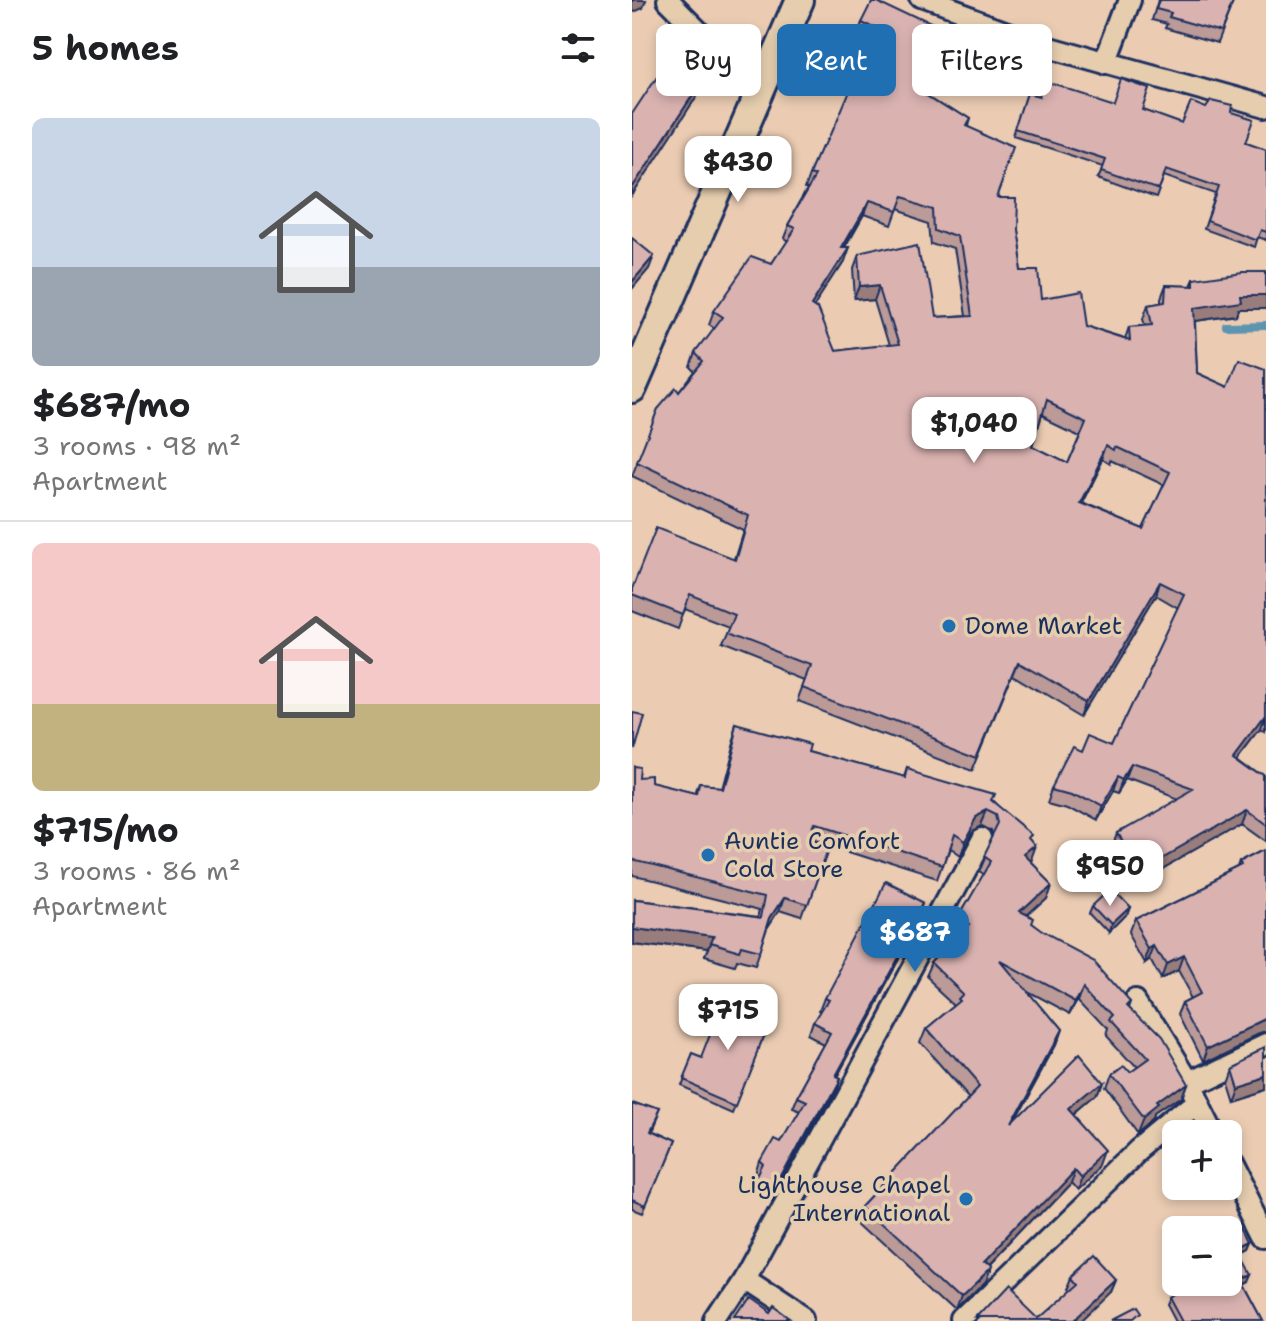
<!DOCTYPE html>
<meta charset="utf-8">
<style>
:root{--surface:#fff;--page:#f2f2f2;--text:#202124;--muted:#757577;--line:#e0e0e0;--accent:#1f6fb2}
body{margin:0;font-family:"Shantell Sans",sans-serif;background:var(--page);color:var(--text);height:100vh;display:flex;flex-direction:column;font-size:30px;white-space:nowrap}
*{box-sizing:border-box;margin:0}
p{font-size:26px;color:var(--muted)}
.icon{flex:none;width:44px;height:44px;fill:none;stroke:currentColor;stroke-width:2;stroke-linecap:round;stroke-linejoin:round}
.map{position:relative;flex:1;overflow:hidden}
.details{display:flex;flex-direction:column;background:var(--surface);width:632px}
.details>*{flex:none}
.banner{position:absolute;left:24px;top:24px;width:490px;height:72px;display:flex;gap:16px}
.tools{position:absolute;left:530px;top:1120px;display:grid;gap:16px}
.tools a{display:grid;place-items:center;width:80px;height:80px;border-radius:12px;background:var(--surface);box-shadow:0 4px 12px #0003;font-size:40px}
.price{position:absolute;translate:-50% -68px;padding:0 18px;border-radius:16px;background:#fff;color:#222;font-size:26px;line-height:52px;filter:drop-shadow(0 2px 4px #0008)}
.price::after{content:'';position:absolute;left:50%;top:48px;width:24px;height:18px;margin-left:-12px;background:inherit;clip-path:polygon(0 0,100% 0,50% 100%)}
.price.on{background:var(--accent);color:#fff}
ul{padding:0;list-style:none}
li{display:grid;align-content:center;gap:16px;height:424px;padding:0 32px}
li+li{border-top:2px solid var(--line)}
li span{display:grid;place-items:center;height:248px;border-radius:12px;color:#555}
li>.icon{margin-inline-start:auto}
span .icon{width:144px;height:144px;fill:#fffc;stroke-width:1}
li b{font-size:34px}
h2{display:flex;justify-content:space-between;align-items:center;height:96px;padding:0 32px;font-size:34px}
.chip{padding:0 28px;border-radius:12px;background:var(--surface);box-shadow:0 4px 12px #0003;font-size:28px;line-height:72px}
.chip.on{background:var(--accent);color:#fff}
main{display:flex;flex:1;min-height:0}
.map>svg:first-child{display:block}
.lines{fill:none;stroke-linecap:round;stroke-linejoin:round}
.stream{stroke:#5d94b0;stroke-width:8}
.street-casing{stroke:#1b2f5e;stroke-width:26}
.secondary-casing{stroke:#1b2f5e;stroke-width:34}
.street{stroke:#e5cdae;stroke-width:20}
.secondary{stroke:#e5cdae;stroke-width:28}
.wall{fill:#bb9a98;stroke:#1b2f5e;stroke-width:2;fill-rule:evenodd}
.shaded-wall{fill:#997d7c;stroke:#1b2f5e;stroke-width:2}
.building{fill:#dab3b1;stroke:#1b2f5e;stroke-width:2;fill-rule:evenodd}
.poi-dot{fill:#1f6fb2;stroke:#e5cdae;stroke-width:3}
.labels{text-anchor:middle;dominant-baseline:central;stroke-width:7;stroke-linejoin:round;paint-order:stroke}
.poi-label{font-size:24px;fill:#1b2f5e;stroke:#e5cdae;text-anchor:start}
</style>
<main>
<section class="details">
<h2>5 homes<svg class="icon" aria-label="filters" viewBox="0 0 24 24"><path d="M4 7h16M4 17h16"/><circle cx="9" cy="7" r="2"/><circle cx="15" cy="17" r="2"/></svg></h2>
<ul>
<li><span style="background:linear-gradient(#c9d6e8 60%,#9aa5b1 0)"><svg class="icon" aria-label="home" viewBox="0 0 24 24"><path d="M3 11l9-7 9 7M6 9v11h12V9"/></svg></span><div><b>$687/mo</b><p>3 rooms · 98 m²</p><p>Apartment</p></div></li>
<li><span style="background:linear-gradient(#f6c9c9 65%,#c2b280 0)"><svg class="icon" aria-label="home" viewBox="0 0 24 24"><path d="M3 11l9-7 9 7M6 9v11h12V9"/></svg></span><div><b>$715/mo</b><p>3 rooms · 86 m²</p><p>Apartment</p></div></li>
</ul>
</section>
<div class="map">
<svg width="634" height="1321" viewBox="0 0 634 1321">
<rect width="100%" height="100%" fill="#ebccb3"/>
<filter id="ink" filterUnits="userSpaceOnUse"><feTurbulence type="fractalNoise" baseFrequency=".0125" numOctaves="2"/><feDisplacementMap in="SourceGraphic" scale="16" xChannelSelector="R" yChannelSelector="G"/><feConvolveMatrix kernelMatrix="1 2 1 2 8 2 1 2 1" color-interpolation-filters="sRGB"/></filter>
<g filter="url(#ink)">
<g class="lines">
<path class="stream" d="M594,326L634,325"/>
<g class="street-casing">
<g id="street">
<path d="M36,0L127,91"/>
<path d="M290,0L412,45L634,107"/>
<path d="M474,63L498,0"/>
<path d="M506,1002L555,1082L581,1134"/>
<path d="M555,1082L634,1044"/>
<path d="M596,1163L634,1238"/>
<path d="M112,1280L174,1321"/>
<path d="M85,1321L112,1280L350,839"/>
<path d="M332,1321L507,1151L565,1103"/>
</g>
</g>
<g class="secondary-casing">
<path id="secondary" d="M0,388L168,0"/>
</g>
<use href="#street" class="street"/>
<use href="#secondary" class="secondary"/>
</g>
<g class="wall">
<path d="M526,0H602L585,43L533,28L535,24L520,20Z"/>
<path d="M229,20L326,39L314,76L303,72L295,92L336,118L334,125L381,230L387,268L409,300L451,326L493,339L497,327L513,326L511,319L516,305L529,303V298L534,285L559,286L562,279L634,308H606L604,315L563,321L565,373L596,387L634,369V732L630,729L609,757L634,776V841L610,824L501,886L479,847L484,833L545,799L495,780L487,793L481,791L464,820L435,804L417,799L422,785L451,750L482,743L546,608L524,595L452,715L383,674L344,769L167,701L175,680L89,646L97,626L53,609L46,629L0,611V589L102,558L111,529L0,476L26,409L47,392L63,371L59,367L64,353L83,329L77,325L82,311L139,264L154,242L150,239L155,226L177,187L175,186L180,173L242,42L224,33ZM263,209L300,221L302,242L323,249L333,316L300,318L225,256L220,270L222,301L243,299L257,345L203,351L182,306L211,262L212,248L230,216L257,226ZM411,413L448,431L435,462L401,445ZM471,459L479,464L480,461L532,485L511,529L449,503Z"/>
<path d="M33,55L70,88L27,73Z"/>
<path d="M398,94L410,97L481,102L511,110L550,124L574,108L599,113L614,142L634,149V240L625,237L622,247L572,229L584,194L532,176L524,198L466,177L471,166L384,138Z"/>
<path d="M105,724L176,751L272,778L275,769L362,802L405,847L398,862L419,883L414,898L394,916L399,925L500,1004L498,1010L549,1099L523,1117L522,1122L506,1135L472,1088L477,1074L495,1072L502,1067L474,1036L476,1030L447,999L438,1015L393,991L427,1031L422,1045L381,1120L470,1083L465,1097L444,1115L471,1164L443,1190L436,1182L354,1269L350,1285L325,1310L228,1220L233,1206L336,1097L288,1043L294,1028L324,1003L296,977L302,963L326,938L320,935L325,921L352,875L347,872L362,837L361,832L350,826L339,832L326,857L316,850L305,881L182,842L195,849L170,919L148,912L137,929L124,968L105,963L103,968L72,959L75,952L0,942V900L129,916L131,909L0,876V768L7,780L22,786L65,797L69,786L87,788L100,739Z"/>
<path d="M634,851L629,1032L571,1060L548,1014L553,1001L561,997L547,971L531,979L520,959L515,963L499,935L504,921L607,870L609,864Z"/>
<path d="M461,906L496,909L493,917L477,933L458,913Z"/>
<path d="M289,916L202,1075L205,1076L200,1089L140,1201L122,1192L128,1177L126,1175L130,1162L149,1142L167,1112L159,1109L164,1097L194,1043L179,1035L183,1023L190,1012L188,1011L193,998Z"/>
<path d="M138,1019L102,1109L47,1085L59,1054L69,1058Z"/>
<path d="M634,1047V1086L599,1097L593,1078L598,1064Z"/>
<path d="M0,1104L25,1113L16,1134L39,1144L10,1213L0,1209Z"/>
<path d="M544,1142V1175L533,1154L535,1146Z"/>
<path d="M596,1235L621,1244L618,1251L609,1256L617,1282L612,1285L631,1321H541L532,1304L535,1297L548,1290L538,1272L540,1264L544,1262V1282H596Z"/>
<path d="M441,1275L484,1280L479,1292L404,1319L438,1289L436,1287Z"/>
</g>
<g class="shaded-wall">
<path d="M0,0H14L11,8L0,13Z"/>
<path d="M77,70L70,88L0,196V188Z"/>
<path d="M235,203L230,216L204,261L209,248Z"/>
<path d="M216,248L211,262L175,318L180,304Z"/>
<path d="M22,256L17,269L0,289V282Z"/>
<path d="M248,285L243,299L222,301L227,287Z"/>
<path d="M608,295H634V308H606L604,315L557,322L562,308Z"/>
<path d="M476,445L471,459L442,516L447,503Z"/>
<path d="M528,582L524,595L452,715L457,701Z"/>
<path d="M634,716L630,729L600,768L605,755Z"/>
<path d="M500,767L495,780L487,793L492,780Z"/>
<path d="M486,777L481,791L464,820L469,806Z"/>
<path d="M615,810L610,824L501,886L506,872Z"/>
<path d="M356,812L350,826L339,832L326,857L331,842L344,818Z"/>
<path d="M405,847L400,861L388,871L393,857Z"/>
<path d="M419,883L414,898L382,927L387,913Z"/>
<path d="M153,898L148,912L135,932L140,918Z"/>
<path d="M294,903L289,916L196,1086L201,1074Z"/>
<path d="M496,909L493,917L477,933L479,925Z"/>
<path d="M0,927L80,938L75,952L0,942Z"/>
<path d="M525,946L520,959L515,963L520,949Z"/>
<path d="M552,957L547,971L531,979L536,965Z"/>
<path d="M452,984L447,999L438,1015L444,1001Z"/>
<path d="M634,1018V1032H629L571,1060L576,1046Z"/>
<path d="M427,1031L422,1045L370,1140L376,1126Z"/>
<path d="M634,1074V1086L599,1097L604,1083Z"/>
<path d="M205,1076L200,1089L140,1201L145,1188Z"/>
<path d="M470,1083L465,1097L434,1123L439,1109Z"/>
<path d="M554,1085L549,1099L523,1117L522,1122L506,1135L512,1120L525,1106Z"/>
<path d="M476,1150L471,1164L443,1190L448,1176Z"/>
<path d="M441,1168L436,1182L344,1279L349,1265Z"/>
<path d="M621,1244L618,1251L604,1258L607,1251Z"/>
<path d="M356,1271L350,1285L325,1310L330,1296Z"/>
<path d="M620,1275L617,1282L607,1287L609,1280Z"/>
<path d="M484,1280L479,1292L449,1321H440Z"/>
</g>
<g class="building">
<path d="M239,0H244L326,39L318,62L308,59L295,92L336,118L332,125L384,148L366,197H382L381,230L387,268H406L409,300L446,293L451,326L498,341L497,327L520,325L516,305L533,302L534,285L562,286V279L610,272H634V295H608L609,301L562,308L565,373L596,387L607,359L634,369V716L605,755L634,776V824L615,810L506,872L484,833L561,789L500,767L492,780L486,777L469,806L440,790L422,785L442,746L451,750L458,733L482,743L552,594L528,582L457,701L388,661L349,755L172,687L180,666L94,633L102,613L58,595L51,615L0,595V589L24,528L103,559L116,515L5,462L26,409L44,388L47,392L72,361L64,353L91,317L82,311L120,257L139,264L162,229L155,226L185,175L180,173L225,68L229,70L248,29L229,20ZM268,196L306,207L307,228L328,236L340,316L300,318L288,242L225,256L227,287L248,285L266,344L203,351L186,308L180,304L216,248H209L235,203L262,212ZM415,399L454,418L435,462L401,445ZM476,445L484,450L485,447L538,472L511,529L447,503Z"/>
<path d="M527,0H602L589,32L537,17L539,13L524,9Z"/>
<path d="M52,35L77,70L0,188V114L37,58L33,55Z"/>
<path d="M489,79L518,89L511,110L550,124L559,102L574,108L579,101L600,106L599,113L622,120L614,142L634,149V232L628,230L624,240L575,221L587,187L534,169L527,190L469,170L473,159L386,131L398,94L410,97L415,81L481,102Z"/>
<path d="M0,238L22,256L0,282Z"/>
<path d="M0,711L10,713L0,749Z"/>
<path d="M105,724L178,744L176,751L273,778L275,769L364,795L361,802L402,836L399,840L405,847L393,857L419,883L387,913L401,920L399,925L410,933L461,960L500,1004L496,1008L527,1039L554,1085L525,1106L527,1108L512,1120L477,1074L489,1065L495,1072L513,1059L479,1022L483,1018L452,984L444,1001L368,960L427,1031L376,1126L447,1055L470,1083L439,1109L476,1150L448,1176L441,1168L349,1265L356,1271L330,1296L233,1206L345,1087L294,1028L330,998L328,996L332,992L302,963L337,927L325,921L359,862L352,857L368,825L366,817L356,812L344,818L331,842L320,835L310,867L183,826L177,840L195,849L175,905L153,898L140,918L129,954L110,949L108,954L77,945L80,938L0,927V900L132,917L136,895L0,861V768L8,769L7,780L22,779V786L67,797L69,786L88,788Z"/>
<path d="M634,851V1018L576,1046L553,1001L570,992L552,957L536,965L525,946L520,949L504,921L611,868L609,864Z"/>
<path d="M254,883L294,903L201,1074L205,1076L145,1188L127,1180L134,1166L130,1162L143,1139L149,1142L173,1101L164,1097L200,1032L183,1023L197,1000L193,998Z"/>
<path d="M478,890L496,909L479,925L461,906Z"/>
<path d="M91,1001L138,1019L105,1102L49,1078L59,1054L69,1058Z"/>
<path d="M634,1047V1074L604,1083L598,1064Z"/>
<path d="M0,1104L25,1113L15,1133L39,1144L13,1206L0,1200Z"/>
<path d="M544,1142V1162L535,1146Z"/>
<path d="M612,1226L621,1244L607,1251L620,1275L609,1280L631,1321H548L535,1297L553,1287L550,1282H596V1235Z"/>
<path d="M462,1256L484,1280L440,1321H345L374,1290L404,1319L446,1281L441,1275Z"/>
<path d="M117,1300L137,1314L141,1308L159,1321H103Z"/>
<path d="M501,1309L505,1315L498,1321H478Z"/>
</g>
</g>
<g class="poi-dot">
<circle cx="317" cy="626" r="8"/>
<circle cx="76" cy="855" r="8"/>
<circle cx="334" cy="1199" r="8"/>
</g>
<g class="labels">
<g class="poi-label">
<text x="333" y="626">Dome Market</text>
<text x="92" y="841">Auntie Comfort<tspan x="92" dy="28">Cold Store</tspan></text>
<text x="318" y="1185" text-anchor="end">Lighthouse Chapel<tspan x="318" dy="28">International</tspan></text>
</g>
</g>
</svg>
<div class="tools">
<a>+</a>
<a>−</a>
</div>
<b class="price" style="left:106px;top:204px">$430</b>
<b class="price" style="left:342px;top:465px">$1,040</b>
<b class="price" style="left:478px;top:908px">$950</b>
<b class="price on" style="left:283px;top:974px">$687</b>
<b class="price" style="left:96px;top:1052px">$715</b>
<div class="banner">
<a class="chip">Buy</a>
<a class="chip on">Rent</a>
<a class="chip">Filters</a>
</div>
</div>
</main>
